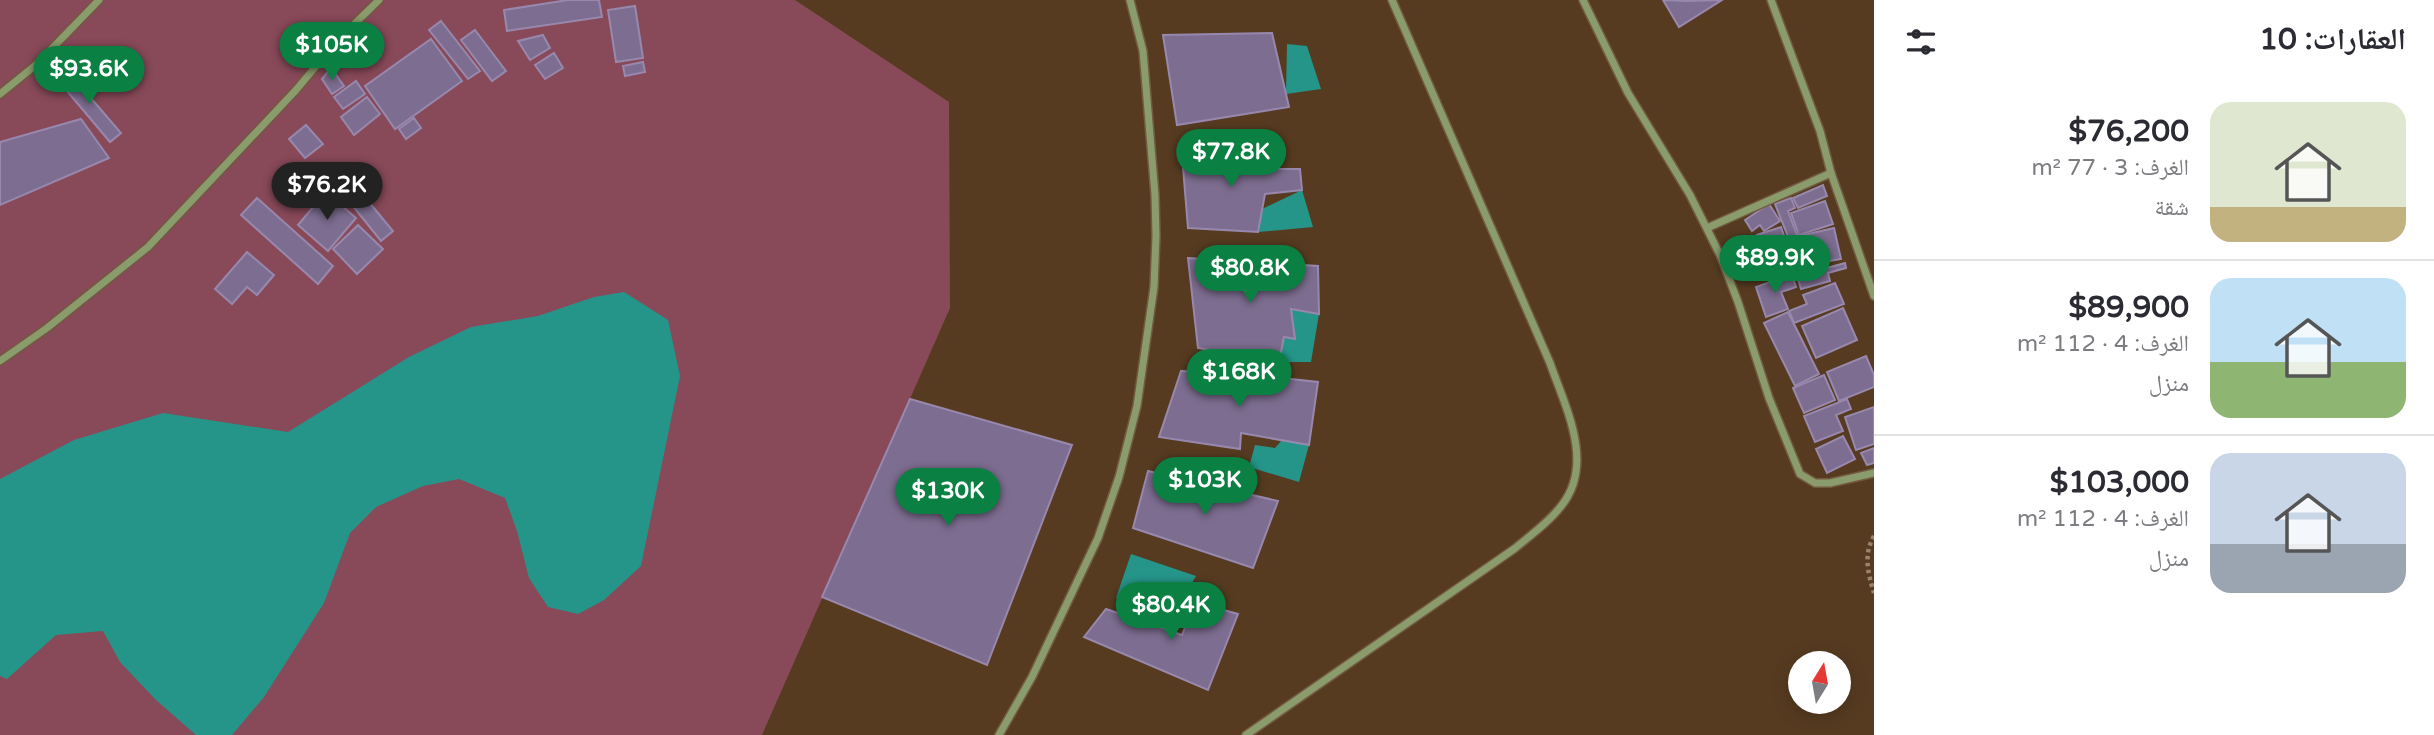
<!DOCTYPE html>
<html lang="ar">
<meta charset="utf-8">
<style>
:root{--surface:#fff;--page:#f2f2f3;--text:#2b2b33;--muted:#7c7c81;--line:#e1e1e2;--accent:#0b8043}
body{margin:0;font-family:"Varela Round","Noto Naskh Arabic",sans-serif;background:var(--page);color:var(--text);direction:rtl;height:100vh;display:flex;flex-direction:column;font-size:26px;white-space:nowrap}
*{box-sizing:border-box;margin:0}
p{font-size:23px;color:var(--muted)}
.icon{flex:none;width:38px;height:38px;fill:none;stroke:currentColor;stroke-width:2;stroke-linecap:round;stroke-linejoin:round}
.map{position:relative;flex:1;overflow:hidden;direction:ltr}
.drawer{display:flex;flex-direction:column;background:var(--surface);width:560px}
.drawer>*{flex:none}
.needle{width:46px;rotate:11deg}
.fabs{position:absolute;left:1788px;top:651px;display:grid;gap:14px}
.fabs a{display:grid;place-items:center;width:63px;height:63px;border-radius:50%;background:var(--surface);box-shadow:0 4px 18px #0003;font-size:35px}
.price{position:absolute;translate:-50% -60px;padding:0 16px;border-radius:24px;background:var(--accent);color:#fff;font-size:23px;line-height:46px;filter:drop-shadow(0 2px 4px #0008)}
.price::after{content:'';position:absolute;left:50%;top:42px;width:21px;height:16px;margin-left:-10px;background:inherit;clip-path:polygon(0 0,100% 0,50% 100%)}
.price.active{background:#222;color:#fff}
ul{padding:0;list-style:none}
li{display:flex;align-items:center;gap:21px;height:175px;padding:0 28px}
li+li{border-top:2px solid var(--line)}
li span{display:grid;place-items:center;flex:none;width:196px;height:140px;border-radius:21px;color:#555}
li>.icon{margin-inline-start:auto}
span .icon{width:84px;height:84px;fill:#fffc;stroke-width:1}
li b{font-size:30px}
h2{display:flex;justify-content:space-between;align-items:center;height:84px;padding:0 28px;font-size:30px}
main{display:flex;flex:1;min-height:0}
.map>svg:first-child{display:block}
.green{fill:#884959}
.water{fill:#25958a}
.building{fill:#7d6d90;stroke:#9888ad;stroke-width:2}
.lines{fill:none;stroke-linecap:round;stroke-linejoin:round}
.street-casing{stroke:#725940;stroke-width:10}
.path{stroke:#9a836d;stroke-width:4.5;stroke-dasharray:3.5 3.5;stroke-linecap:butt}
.street{stroke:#8a9c6c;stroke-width:7}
</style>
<main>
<section class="drawer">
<h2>العقارات: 10<svg class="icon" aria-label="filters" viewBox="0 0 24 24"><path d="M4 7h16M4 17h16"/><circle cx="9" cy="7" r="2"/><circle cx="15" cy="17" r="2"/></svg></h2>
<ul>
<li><span style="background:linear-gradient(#dfe7d0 75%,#c2b280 0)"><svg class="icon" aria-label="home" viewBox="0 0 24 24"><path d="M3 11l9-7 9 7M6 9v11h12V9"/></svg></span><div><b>$76,200</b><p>الغرف: 3 · 77 m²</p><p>شقة</p></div></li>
<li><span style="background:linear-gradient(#bfe0f5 60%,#8fb573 0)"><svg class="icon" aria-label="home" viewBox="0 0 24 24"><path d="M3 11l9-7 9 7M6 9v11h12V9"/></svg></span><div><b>$89,900</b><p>الغرف: 4 · 112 m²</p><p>منزل</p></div></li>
<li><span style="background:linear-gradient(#c9d6e8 65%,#9aa5b1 0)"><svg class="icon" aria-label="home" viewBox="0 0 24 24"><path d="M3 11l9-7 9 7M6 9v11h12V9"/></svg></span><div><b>$103,000</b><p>الغرف: 4 · 112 m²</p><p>منزل</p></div></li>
</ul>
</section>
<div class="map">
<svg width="1874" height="735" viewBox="0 0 1874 735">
<rect width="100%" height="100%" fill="#563b20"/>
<path class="green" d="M0,0H795L949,102L950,308L762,735H0Z"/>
<g class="water">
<path d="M1287,44L1307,46L1321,89L1286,94Z"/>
<path d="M1302,190L1313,227L1258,232L1262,209Z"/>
<path d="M624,292L668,320L680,376L641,566L604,600L578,614L548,607L529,578L517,531L505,498L459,479L423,486L376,507L350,533L324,603L264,697L232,735H196L156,700L120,662L103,631L56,635L7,679L0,676V479L74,440L163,413L288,432L409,357L471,327L538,316L594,297Z"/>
<path d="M1291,309L1319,314L1311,362H1279Z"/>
<path d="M1282,440L1309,445L1299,482L1249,467L1255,445L1275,448Z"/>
<path d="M1131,554L1196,576L1175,613L1116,598Z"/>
</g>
<g class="building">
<path d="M568,0H599L602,17L507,31L504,10Z"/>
<path d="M1663,0L1686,1L1722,0L1679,27Z"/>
<path d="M635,6L643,58L616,62L608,10Z"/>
<path d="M441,21L480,71L468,79L429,30Z"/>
<path d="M475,30L506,71L492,81L461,40Z"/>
<path d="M1272,33L1289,107L1177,125L1163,35Z"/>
<path d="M543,35L550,48L530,60L518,41Z"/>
<path d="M431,39L462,81L395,129L365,86Z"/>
<path d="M554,53L563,68L545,79L535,65Z"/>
<path d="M643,62L645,72L625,76L623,66Z"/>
<path d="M331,68L344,86L332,94L322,79Z"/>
<path d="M66,69L121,133L110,142L56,78Z"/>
<path d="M356,81L365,94L343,109L334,97Z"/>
<path d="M367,97L380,114L354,135L341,117Z"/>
<path d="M414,118L421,128L406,139L399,129Z"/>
<path d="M81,119L109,158L0,205V142Z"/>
<path d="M306,125L323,144L305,158L289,139Z"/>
<path d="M1247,149L1269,169H1300L1302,190L1265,194L1258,232L1188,228L1182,155Z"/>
<path d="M314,170L331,185L320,197L303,181Z"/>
<path d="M1823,185L1827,196L1798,208L1793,198Z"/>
<path d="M359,190L393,231L381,241L348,200Z"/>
<path d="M326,192L356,218L328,251L298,225Z"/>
<path d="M257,198L333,266L318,284L241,215Z"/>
<path d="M1791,198L1795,208L1788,211L1797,235L1789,239L1775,204Z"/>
<path d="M1825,201L1833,224L1799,235L1791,213Z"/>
<path d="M1769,204L1780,221L1764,231L1760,225L1752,231L1745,220Z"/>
<path d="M358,225L383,249L357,274L333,249Z"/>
<path d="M1781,227L1787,244L1763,252L1757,235Z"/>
<path d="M1834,228L1841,259L1829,261L1827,252L1800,258L1795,237Z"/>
<path d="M1787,247L1789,258L1778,260L1779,265L1765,268L1761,253Z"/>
<path d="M247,252L274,275L257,295L247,287L232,304L215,289Z"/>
<path d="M1823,255L1825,265L1766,279L1764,270Z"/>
<path d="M1188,258L1318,266L1319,314L1291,309L1295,339L1284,337L1279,362L1198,348Z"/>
<path d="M1845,263L1846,268L1828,273L1830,281L1801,289L1797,276Z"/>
<path d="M1792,274L1796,287L1781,292L1788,309L1766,317L1756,287Z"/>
<path d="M1835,283L1844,304L1794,323L1789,311L1807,304L1803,295Z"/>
<path d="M1843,308L1857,340L1816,358L1802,326Z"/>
<path d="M1788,312L1819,374L1795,386L1764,323Z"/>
<path d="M1866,356L1874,375V387L1839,401L1827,372Z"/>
<path d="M1181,371L1246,374L1318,382L1309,445L1241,433L1240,449L1159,437Z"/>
<path d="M1824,375L1835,400L1804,413L1793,388Z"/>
<path d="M910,399L1072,445L987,665L822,597Z"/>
<path d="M1847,399L1851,409L1836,415L1843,431L1815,442L1804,416Z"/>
<path d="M1874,407V444L1856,450L1845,417Z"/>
<path d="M1843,436L1855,459L1827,473L1816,449Z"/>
<path d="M1874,448V463L1867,465L1861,453Z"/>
<path d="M1148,471L1278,501L1253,568L1133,528Z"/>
<path d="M1195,602L1238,614L1208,690L1084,637L1106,609L1182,635Z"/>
</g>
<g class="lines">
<g class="street-casing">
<g id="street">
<path d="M1583,0L1628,93L1690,195L1720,255L1738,302L1769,398L1800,474L1815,483H1830L1874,473"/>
<path d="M1771,0L1820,131L1831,173L1874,296"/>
<path d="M0,94L37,64L99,0"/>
<path d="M1707,228L1831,173"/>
<path d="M0,361L47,328L148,247L296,90L337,41L379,0"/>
<path d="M999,735L1032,677L1098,538L1119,477L1137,406L1154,287L1156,236L1155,195L1143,51L1130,0"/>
<path d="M1246,735L1514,549C1531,535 1549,522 1562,505C1595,463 1565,406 1550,363L1392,0"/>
</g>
</g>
<path class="path" d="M1874,536C1863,555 1868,573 1874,593"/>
<use href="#street" class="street"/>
</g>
</svg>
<div class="fabs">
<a><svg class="needle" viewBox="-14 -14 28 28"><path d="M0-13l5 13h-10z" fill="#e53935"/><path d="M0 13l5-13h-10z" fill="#7c7c81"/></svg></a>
</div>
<b class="price" style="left:332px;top:82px">$105K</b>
<b class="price" style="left:89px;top:106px">$93.6K</b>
<b class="price" style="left:1231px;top:189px">$77.8K</b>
<b class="price active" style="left:327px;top:222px">$76.2K</b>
<b class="price" style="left:1775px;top:295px">$89.9K</b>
<b class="price" style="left:1250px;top:305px">$80.8K</b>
<b class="price" style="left:1239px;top:409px">$168K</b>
<b class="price" style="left:1205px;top:517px">$103K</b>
<b class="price" style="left:948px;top:528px">$130K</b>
<b class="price" style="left:1171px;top:642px">$80.4K</b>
</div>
</main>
